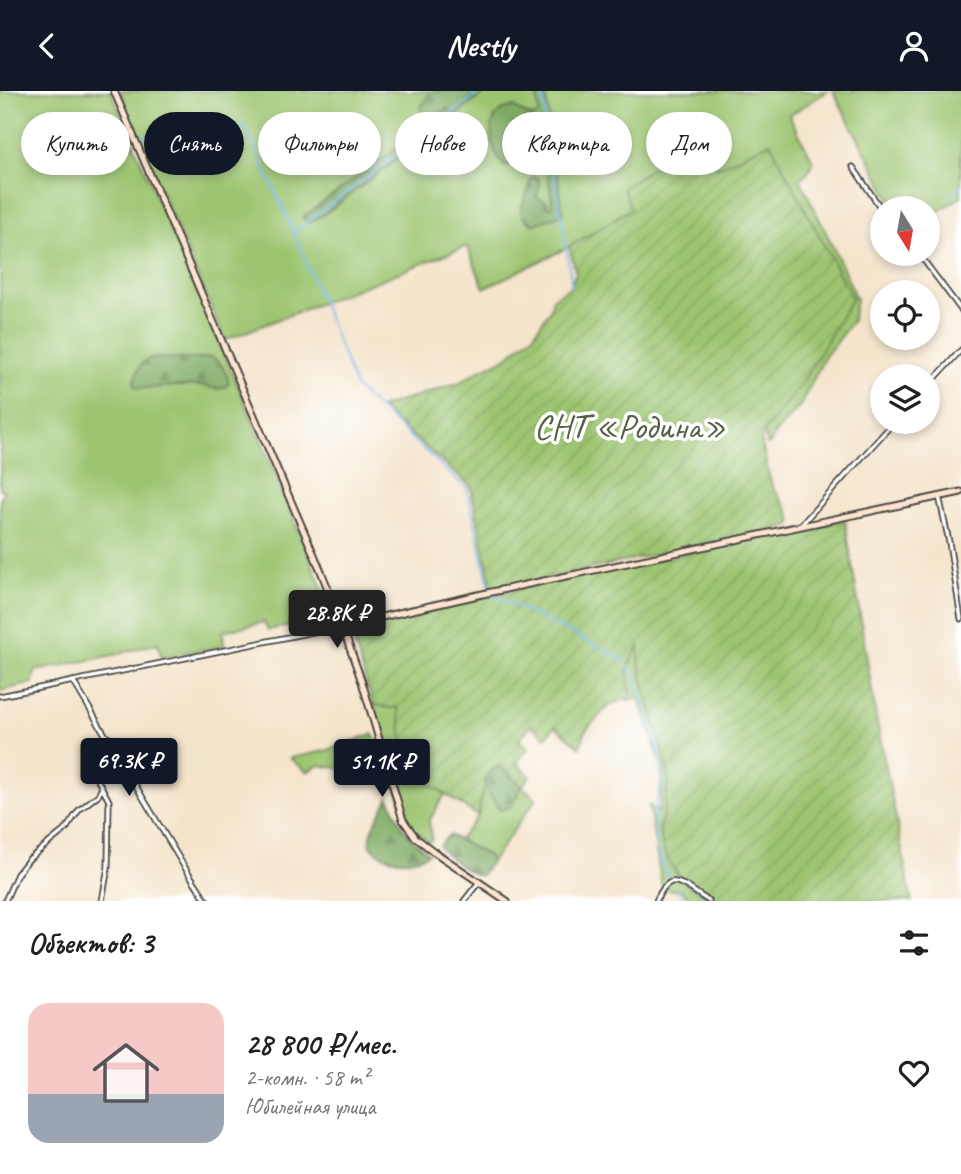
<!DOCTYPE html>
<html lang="ru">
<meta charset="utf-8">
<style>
:root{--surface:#fff;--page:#f6f6f6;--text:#202124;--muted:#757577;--accent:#111827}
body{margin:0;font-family:Caveat,sans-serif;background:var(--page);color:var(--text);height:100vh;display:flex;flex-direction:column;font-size:26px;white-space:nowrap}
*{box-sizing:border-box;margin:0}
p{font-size:23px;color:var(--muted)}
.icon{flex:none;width:38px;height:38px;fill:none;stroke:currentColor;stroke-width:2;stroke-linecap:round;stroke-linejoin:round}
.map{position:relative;height:810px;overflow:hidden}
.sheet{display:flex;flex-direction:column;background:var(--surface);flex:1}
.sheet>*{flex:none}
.hud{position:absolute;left:21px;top:21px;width:920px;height:63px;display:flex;gap:14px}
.needle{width:46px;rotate:169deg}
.controls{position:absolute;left:870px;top:105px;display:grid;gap:14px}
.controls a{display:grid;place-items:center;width:70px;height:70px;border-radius:50%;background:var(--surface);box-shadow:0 4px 10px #0003;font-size:35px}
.price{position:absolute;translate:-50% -60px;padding:0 16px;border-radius:7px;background:var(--accent);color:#fff;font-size:23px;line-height:46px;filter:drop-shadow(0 2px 4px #0008)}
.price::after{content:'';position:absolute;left:50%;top:42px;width:21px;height:16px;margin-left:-10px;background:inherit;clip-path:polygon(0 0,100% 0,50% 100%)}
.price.selected{background:#222;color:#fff}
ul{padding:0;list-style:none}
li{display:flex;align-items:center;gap:21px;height:175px;padding:0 28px}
li span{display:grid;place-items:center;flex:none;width:196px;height:140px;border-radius:21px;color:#555}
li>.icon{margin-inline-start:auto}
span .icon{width:84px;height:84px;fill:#fffc;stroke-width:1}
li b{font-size:30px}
h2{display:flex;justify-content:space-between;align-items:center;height:84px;padding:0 28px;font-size:30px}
.tag{padding:0 24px;border-radius:32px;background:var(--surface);box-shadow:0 4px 10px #0003;font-size:24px;line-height:63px}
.tag.selected{background:var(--accent);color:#fff}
header{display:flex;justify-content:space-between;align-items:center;height:91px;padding:0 28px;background:var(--accent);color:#fff;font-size:32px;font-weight:700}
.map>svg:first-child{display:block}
.grass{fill:#9dc571;stroke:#64784e;stroke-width:2}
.forest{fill:url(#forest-firs);stroke:#546a47;stroke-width:2}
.garden{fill:url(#garden-furrows);stroke:#64784e;stroke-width:2}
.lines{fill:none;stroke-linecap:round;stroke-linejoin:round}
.stream{stroke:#76b8eb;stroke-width:2}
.street-casing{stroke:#494743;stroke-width:7}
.secondary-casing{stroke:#494743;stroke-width:9}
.street{stroke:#fff;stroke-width:3.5}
.secondary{stroke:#fde4d0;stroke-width:5}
.labels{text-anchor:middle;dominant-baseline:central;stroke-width:7;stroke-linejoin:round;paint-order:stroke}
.park-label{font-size:35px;fill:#536144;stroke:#fff}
</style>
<header><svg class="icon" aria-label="back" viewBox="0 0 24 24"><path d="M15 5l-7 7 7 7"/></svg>Nestly<svg class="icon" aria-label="person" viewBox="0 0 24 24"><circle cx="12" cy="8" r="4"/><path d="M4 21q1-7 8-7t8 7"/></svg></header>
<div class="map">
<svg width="961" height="810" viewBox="0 0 961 810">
<defs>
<pattern id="forest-firs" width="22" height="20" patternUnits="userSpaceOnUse" patternTransform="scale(1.75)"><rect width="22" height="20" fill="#7eaa63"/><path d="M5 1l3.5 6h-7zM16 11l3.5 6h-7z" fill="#678b52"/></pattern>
<pattern id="garden-furrows" width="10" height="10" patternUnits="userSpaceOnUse" patternTransform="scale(1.75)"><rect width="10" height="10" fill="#9dc571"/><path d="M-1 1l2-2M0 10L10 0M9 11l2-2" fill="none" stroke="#87a962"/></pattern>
</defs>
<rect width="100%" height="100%" fill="#fff"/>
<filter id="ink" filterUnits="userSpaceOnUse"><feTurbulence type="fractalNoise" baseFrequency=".0143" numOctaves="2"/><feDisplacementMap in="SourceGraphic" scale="14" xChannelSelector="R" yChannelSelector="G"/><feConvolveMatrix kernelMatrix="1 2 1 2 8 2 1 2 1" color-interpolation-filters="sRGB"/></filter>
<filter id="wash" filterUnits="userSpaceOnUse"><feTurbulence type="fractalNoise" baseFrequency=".00686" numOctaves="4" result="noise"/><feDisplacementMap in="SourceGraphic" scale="28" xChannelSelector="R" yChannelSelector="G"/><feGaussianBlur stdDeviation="1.57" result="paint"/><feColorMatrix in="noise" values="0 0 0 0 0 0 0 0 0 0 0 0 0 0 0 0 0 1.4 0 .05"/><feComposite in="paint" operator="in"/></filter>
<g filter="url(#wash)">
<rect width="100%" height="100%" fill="#f4e4cb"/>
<g class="grass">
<path d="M0,0H111L267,363L336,531L324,535L322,529L268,539L264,531L223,540L224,555L161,566L158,552L114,564L35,580L33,592L0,600V408L4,400L0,398Z"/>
<path d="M120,0H828L789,24L813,70L809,80L800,88L843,177L856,208L852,230L824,267L800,315L775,342L770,353L767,354L764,341L805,287L770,52L631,118L569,156L484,197L467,155L225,249L138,46Z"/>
<path d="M833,0H961V106L928,126V117H895Z"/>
<path d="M639,554V570L643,589L669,684L664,722L659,738L677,784L687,793L716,810H692L680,798L672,799L662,797L649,715L659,721L663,680L639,606L628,610C632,598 626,594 627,582C628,572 635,563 639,554Z"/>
<path d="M373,613L389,617L398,616L404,654L403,659L421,669L414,686L430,693L445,703L429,730L432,748L429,751L410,736L406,727Z"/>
<path d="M373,643L381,670L350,674L338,677L318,674L307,681L290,667L325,660Z"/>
<path d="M484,694L497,716L518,704L522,695L536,708L491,771L488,765L459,749L478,725Z"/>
</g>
<g class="forest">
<path d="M430,0H488L323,124L309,132L303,126L449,19L448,17C440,21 434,28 426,32L422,29L421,17Z"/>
<path d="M536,0H545L563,123L533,134C517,125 520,118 526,105C529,99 529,93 531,87L534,86L538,87C541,93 539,99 536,106L547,111L548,115L552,116C552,97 545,79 543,59C543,50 544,41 541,31L538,34L536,55C526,64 518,75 504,75C488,57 482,18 515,16L518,19L532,26L539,23Z"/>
<path d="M210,266C219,269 221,273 225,281C228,286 231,292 225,296C218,300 209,296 202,295C181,294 160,297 139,297L135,295L134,291C137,280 140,270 151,267L197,268Z"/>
<path d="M500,675L522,695L511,716L500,719L484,694C486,683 491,679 500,675Z"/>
<path d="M389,706C400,734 404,744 429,762C409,774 386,771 370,754C370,736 382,721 389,706Z"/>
<path d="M449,744L489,765L491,771L480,785C468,782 446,765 439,755Z"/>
</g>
<g class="garden">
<path d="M692,51L717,77L770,51L852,207L805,287L764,341L761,349C765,364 767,385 774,398C780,410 792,419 792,433L788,435L492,499L471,396L380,317L460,291L480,279L506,267L534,243L550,219L553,207L570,196L576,182L569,156L631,118L623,97L656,74Z"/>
<path d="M845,429L876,626L912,810H716L687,793L670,773L664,760L659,738L664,722L669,684L643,589L639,570V556C627,575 625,581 631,603L628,607L608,615L586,639L580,656L555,635L546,646L531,634L519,649L528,657L517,672L530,685L522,695L501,675L493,678L486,685L478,725L430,693L414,686L415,677L420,669L404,666L403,659L404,654L398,616L389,617L373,613L349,535L414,522L477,507Z"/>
</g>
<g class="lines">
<g class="stream">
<path d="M542,0L572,195"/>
<path d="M138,46L244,34L294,141L356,297L467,398L489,495"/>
<path d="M949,105L961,95"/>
<path d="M295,140L482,0"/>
<path d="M492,503L623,568V572"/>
<path d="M627,575L633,579L657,653L662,678L661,693L653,727L656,757L669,787"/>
<path d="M685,790L709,804L724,810"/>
<path d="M678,798L684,810"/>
</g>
</g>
</g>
<g filter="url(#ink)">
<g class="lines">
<g class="street-casing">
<g id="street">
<path d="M853,76L882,119"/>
<path d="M919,163L961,219"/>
<path d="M928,295L961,259"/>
<path d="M939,405L949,451L961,528"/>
<path d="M800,435L894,331"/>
<path d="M73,590L182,772L207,810"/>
<path d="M0,605L342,535"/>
<path d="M5,810L17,783L29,768L66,738L79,719L98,704L102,697"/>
<path d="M102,810L108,776L109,710L94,682L92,673L108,646"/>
<path d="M464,810L479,791"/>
<path d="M656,810C659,804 663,795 669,792C679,786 699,805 709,810"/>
</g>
</g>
<g class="secondary-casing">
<g id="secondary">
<path d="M114,0L321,480L342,535L362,591L403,729L416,747L433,760L507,810"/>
<path d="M342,535L487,502L961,401"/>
</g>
</g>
<use href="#street" class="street"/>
<use href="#secondary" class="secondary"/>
</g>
</g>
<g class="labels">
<g class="park-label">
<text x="630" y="335">СНТ «Родина»</text>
</g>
</g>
</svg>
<div class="controls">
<a><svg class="needle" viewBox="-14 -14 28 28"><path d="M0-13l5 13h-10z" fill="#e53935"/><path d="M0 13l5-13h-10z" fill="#757577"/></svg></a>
<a><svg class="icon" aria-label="locate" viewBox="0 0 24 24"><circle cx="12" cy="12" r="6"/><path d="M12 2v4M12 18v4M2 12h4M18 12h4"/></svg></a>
<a><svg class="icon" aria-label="layers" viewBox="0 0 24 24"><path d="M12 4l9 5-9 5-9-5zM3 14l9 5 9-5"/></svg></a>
</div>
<b class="price selected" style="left:337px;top:559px">28.8K ₽</b>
<b class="price" style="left:129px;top:707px">69.3K ₽</b>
<b class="price" style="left:382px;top:708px">51.1K ₽</b>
<div class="hud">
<a class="tag">Купить</a>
<a class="tag selected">Снять</a>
<a class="tag">Фильтры</a>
<a class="tag">Новое</a>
<a class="tag">Квартира</a>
<a class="tag">Дом</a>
</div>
</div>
<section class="sheet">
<h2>Объектов: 3<svg class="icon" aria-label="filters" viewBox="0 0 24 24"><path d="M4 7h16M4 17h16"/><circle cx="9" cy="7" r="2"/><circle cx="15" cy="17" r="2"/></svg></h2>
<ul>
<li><span style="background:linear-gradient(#f6c9c9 65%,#9aa5b1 0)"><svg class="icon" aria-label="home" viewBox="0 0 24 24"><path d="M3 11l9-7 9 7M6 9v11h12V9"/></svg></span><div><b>28 800 ₽/мес.</b><p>2-комн. · 58 m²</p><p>Юбилейная улица</p></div><svg class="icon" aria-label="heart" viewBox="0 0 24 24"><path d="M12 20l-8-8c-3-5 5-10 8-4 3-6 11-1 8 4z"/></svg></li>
</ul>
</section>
